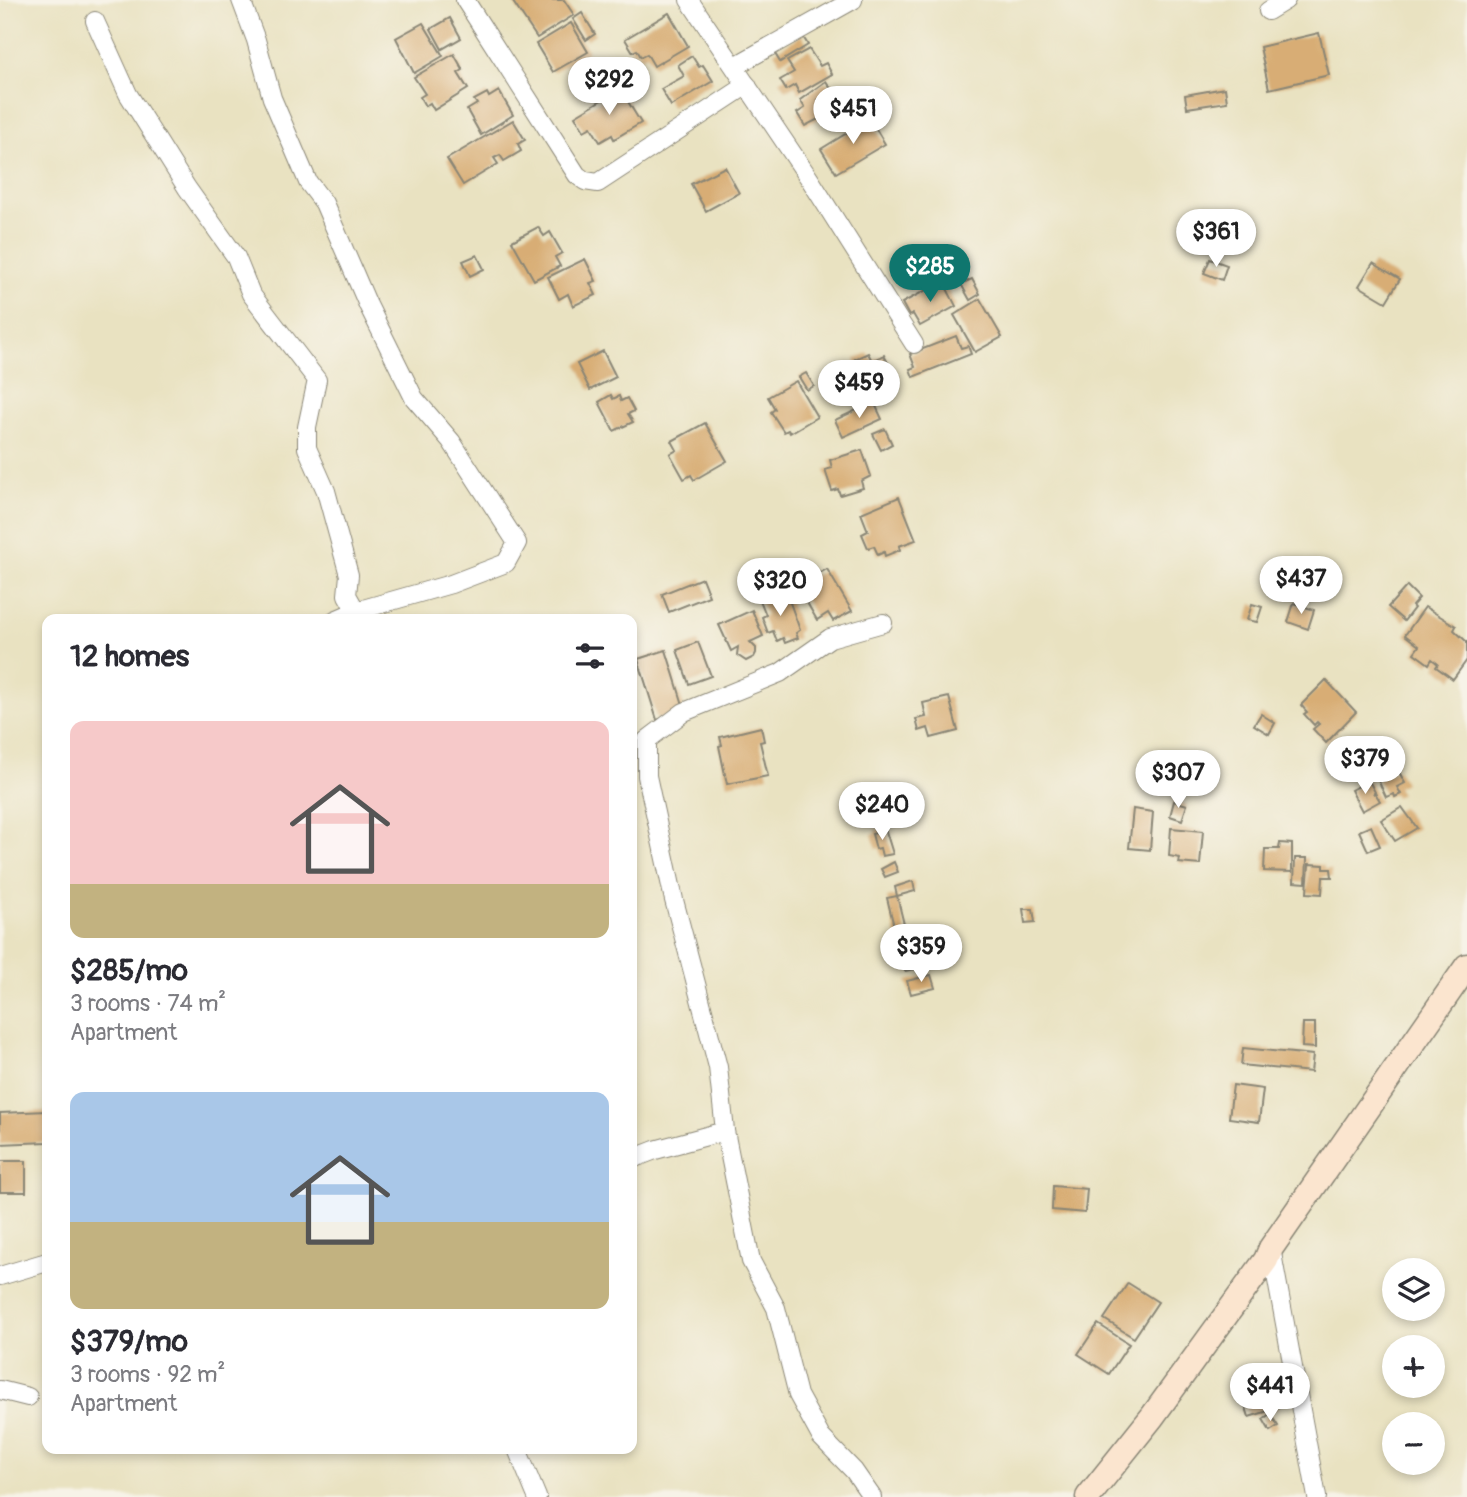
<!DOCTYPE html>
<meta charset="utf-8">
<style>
:root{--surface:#fff;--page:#f7f7f7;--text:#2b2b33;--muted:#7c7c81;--accent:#0f766e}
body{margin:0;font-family:Pangolin,sans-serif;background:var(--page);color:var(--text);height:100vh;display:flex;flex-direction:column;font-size:26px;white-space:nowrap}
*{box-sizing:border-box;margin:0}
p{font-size:23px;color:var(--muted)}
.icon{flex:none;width:38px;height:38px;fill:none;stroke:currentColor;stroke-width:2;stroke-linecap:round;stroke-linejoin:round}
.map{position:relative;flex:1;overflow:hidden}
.drawer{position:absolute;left:42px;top:614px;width:595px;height:840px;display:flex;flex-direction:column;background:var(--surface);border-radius:14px;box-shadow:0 4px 10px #0003}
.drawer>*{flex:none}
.buttons{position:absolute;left:1382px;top:1258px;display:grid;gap:14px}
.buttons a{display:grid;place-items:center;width:63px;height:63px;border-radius:50%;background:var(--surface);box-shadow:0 4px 10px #0003;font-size:35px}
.price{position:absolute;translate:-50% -60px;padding:0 16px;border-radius:24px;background:#fff;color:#222;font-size:23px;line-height:46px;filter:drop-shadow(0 2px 4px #0008)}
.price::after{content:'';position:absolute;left:50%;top:42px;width:21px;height:16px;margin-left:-10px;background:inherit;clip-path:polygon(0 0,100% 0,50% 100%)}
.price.current{background:var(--accent);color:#fff}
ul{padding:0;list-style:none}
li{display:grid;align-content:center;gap:14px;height:371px;padding:0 28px}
li span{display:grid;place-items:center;height:217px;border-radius:14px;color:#555}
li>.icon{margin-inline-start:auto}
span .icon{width:126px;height:126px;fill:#fffc;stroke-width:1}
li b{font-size:30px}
h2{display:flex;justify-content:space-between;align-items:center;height:84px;padding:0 28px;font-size:30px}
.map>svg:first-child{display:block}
.building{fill:#d8ad75}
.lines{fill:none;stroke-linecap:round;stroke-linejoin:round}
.street-casing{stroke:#8a8676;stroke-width:20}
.secondary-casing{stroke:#8a8676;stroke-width:27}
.street{stroke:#fff;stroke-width:18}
.secondary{stroke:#fbe5cf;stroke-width:24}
</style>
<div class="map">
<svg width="1467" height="1497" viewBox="0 0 1467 1497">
<rect width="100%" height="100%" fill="#f7f3e8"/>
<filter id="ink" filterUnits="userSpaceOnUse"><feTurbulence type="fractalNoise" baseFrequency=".0143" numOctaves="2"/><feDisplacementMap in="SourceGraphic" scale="14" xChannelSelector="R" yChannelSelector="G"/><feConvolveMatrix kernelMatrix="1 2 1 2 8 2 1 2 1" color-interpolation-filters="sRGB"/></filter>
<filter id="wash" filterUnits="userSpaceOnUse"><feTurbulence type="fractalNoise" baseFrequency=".00686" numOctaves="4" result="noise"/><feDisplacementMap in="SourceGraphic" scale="28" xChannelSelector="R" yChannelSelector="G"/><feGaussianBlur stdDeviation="1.57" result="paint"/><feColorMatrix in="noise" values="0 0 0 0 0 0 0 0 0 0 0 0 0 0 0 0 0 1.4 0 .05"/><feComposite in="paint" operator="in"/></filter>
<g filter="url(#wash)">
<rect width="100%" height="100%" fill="#e9e2c1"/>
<g id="blocks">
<g class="building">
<path d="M516,0H564L574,15L537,38L513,2Z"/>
<path d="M582,13L595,34L586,40L573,19Z"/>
<path d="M669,13L688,46L654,66L647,54L641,57L637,50L633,52L625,39Z"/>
<path d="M450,18L461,38L442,49L431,29Z"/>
<path d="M423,23L443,56L414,73L396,38Z"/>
<path d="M571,23L588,52L553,72L536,44Z"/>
<path d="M1319,33L1329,75L1269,89L1260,47Z"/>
<path d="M802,35L808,45L780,62L774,52Z"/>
<path d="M809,49L820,66L826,63L832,74L799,93L795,85L786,90L780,80L794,72L787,61Z"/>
<path d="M454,54L463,70L458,73L468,89L434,110L430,103L425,106L420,97L425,94L414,77Z"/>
<path d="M692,56L699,67L703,65L713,81L671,106L661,89L684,76L678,65Z"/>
<path d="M826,81L833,92L818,100L820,105L837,96L847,111L830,121L827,116L823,119L822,117L805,126L797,113L805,108L800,100Z"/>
<path d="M1225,88L1227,102L1187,108L1185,95Z"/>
<path d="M618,90L625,101L627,100L641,123L614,139L612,135L600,142L591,127L584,131L575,116Z"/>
<path d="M499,91L513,115L481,135L467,110L477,104L474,100L487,93L489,97Z"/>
<path d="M870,119L885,144L836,173L821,149Z"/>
<path d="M513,120L525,140L518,144L521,151L504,161L500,155L494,158L498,164L463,185L447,159Z"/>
<path d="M725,167L739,193L706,211L691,184Z"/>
<path d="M538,227L544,236L550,232L562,253L555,257L560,266L534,280L512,241Z"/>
<path d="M477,255L484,269L470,276L463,261Z"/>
<path d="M585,259L596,281L590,283L596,295L573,306L568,294L559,299L548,277Z"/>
<path d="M1210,259L1227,265L1222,280L1204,273Z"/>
<path d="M1373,263L1400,279L1386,302L1359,286Z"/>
<path d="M972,279L980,294L970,300L961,284Z"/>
<path d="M943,281L956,306L920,326L913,314L909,316L902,303Z"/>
<path d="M980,299L1002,337L975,352L954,315Z"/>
<path d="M956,336L961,348L968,346L971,354L913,377L910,369L915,367L910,354Z"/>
<path d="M603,351L616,377L590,390L577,364Z"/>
<path d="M868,353L872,361L884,355L897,381L856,401L844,375L859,367L855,359Z"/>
<path d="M806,373L814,386L807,390L799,377Z"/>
<path d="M796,381L817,417L790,433L788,430L784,432L771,412L775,409L768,397Z"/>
<path d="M611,395L613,399L619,396L621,401L627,398L634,411L628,414L633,422L614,431L599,402Z"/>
<path d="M874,402L882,419L843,437L835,420Z"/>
<path d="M705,423L727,461L694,480L691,475L684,479L670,454L677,450L672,441Z"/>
<path d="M885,429L892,444L881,450L873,434Z"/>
<path d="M862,450L871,476L861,481L863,488L840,495L838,489L832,491L825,470L832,468L830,460Z"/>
<path d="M899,497L916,540L899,546L900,550L885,556L884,552L878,555L874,546L868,548L862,534L868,531L861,513Z"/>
<path d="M827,569L852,611L833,621L828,613L817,620L802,594L814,588L809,579Z"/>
<path d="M702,578L709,596L669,612L662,594Z"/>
<path d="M1407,586L1419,598L1412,606L1414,608L1404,621L1388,607Z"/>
<path d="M782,592L786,601L789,600L800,630L796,633L798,638L785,643L783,638L777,641L773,631L768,633L762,617L766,615L760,600Z"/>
<path d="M1294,603L1314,610L1308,629L1288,622Z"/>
<path d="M1252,604L1262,607L1257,622L1247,620Z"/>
<path d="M1425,607L1456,626L1454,630L1467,642V660L1453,679L1436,667L1438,664L1432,659L1429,664L1414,653L1419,646L1405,635Z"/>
<path d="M752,610L763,636L750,642L756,648V653L754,657L746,661L737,655L738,647L731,651L719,625Z"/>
<path d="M698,642L711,676L689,684L677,650Z"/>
<path d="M666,650L685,711L657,720L638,659Z"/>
<path d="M1326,680L1356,712L1326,743L1313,729L1319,724L1317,722L1314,725L1304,714L1307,712L1301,705Z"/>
<path d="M949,697L958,731L931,738L928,728L919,731L916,719L926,717L923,703Z"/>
<path d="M1261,714L1275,723L1269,734L1254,725Z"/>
<path d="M761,727L764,741L760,742L768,776L727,784L719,746L722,745L720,737Z"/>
<path d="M1398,770L1405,783L1397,787L1401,794L1395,797L1394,794L1386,797L1378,780Z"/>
<path d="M1369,781L1375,792L1373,794L1375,793L1380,801L1362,811L1351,790Z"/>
<path d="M1174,801L1187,805L1182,820L1170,816Z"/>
<path d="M1402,807L1417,828L1395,841L1381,820Z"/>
<path d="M1133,809L1153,812L1150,850L1129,848Z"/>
<path d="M1371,826L1380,846L1368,851L1359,831Z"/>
<path d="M885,828L893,854L882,856L880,848L876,849L872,834L876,833L875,830Z"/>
<path d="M1171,828L1203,831L1200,865L1179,863L1180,858L1169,856Z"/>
<path d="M1280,843L1292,844V872L1264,871L1265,849H1279Z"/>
<path d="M1295,858H1307L1306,883L1294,882Z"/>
<path d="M894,862L898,872L885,877L881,869Z"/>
<path d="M1309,864L1324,865V869H1331L1332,877H1323L1322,894L1307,893Z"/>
<path d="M913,881L915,891L897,896L915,969L905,971L887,898L897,896L895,887Z"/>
<path d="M1023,909H1033L1035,922L1025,923Z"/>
<path d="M931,975L935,988L911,994L907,981Z"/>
<path d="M1303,1023H1315V1048L1302,1047Z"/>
<path d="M1243,1048L1313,1055L1311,1072L1241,1065Z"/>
<path d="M1233,1085L1263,1089L1259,1122L1229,1118Z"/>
<path d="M47,1111V1142L0,1144V1113Z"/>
<rect x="0" y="1161" width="26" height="31"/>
<path d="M1053,1186L1087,1189L1085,1213L1052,1210Z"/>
<path d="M1128,1283L1158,1302L1134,1338L1104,1319Z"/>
<path d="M1098,1324L1129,1344L1109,1374L1078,1354Z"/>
<path d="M1257,1379L1258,1384L1263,1383L1268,1397L1274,1395L1278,1408L1249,1417L1243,1398L1250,1395L1246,1383Z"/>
<path d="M1270,1414L1278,1426L1270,1431L1263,1419Z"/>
</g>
</g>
</g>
<g filter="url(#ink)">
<use href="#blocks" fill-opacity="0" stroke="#8a8676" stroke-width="2"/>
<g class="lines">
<g class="street-casing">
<g id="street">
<path d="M241,0L256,40L272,98L308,182L324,203L368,305L414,398L451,441L517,543L506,563L451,584L356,611L335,620"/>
<path d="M465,0L577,175L585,181L598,183L747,85"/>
<path d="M689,0L809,178L914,344"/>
<path d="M1268,11L1286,0"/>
<path d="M95,21L128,94L187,188L236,257L251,294L317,380L307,427V448L326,491L349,575L347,595L356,611"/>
<path d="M735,66L853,0"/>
<path d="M632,1159L655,1150L725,1131"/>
<path d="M1271,1248L1317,1497"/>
<path d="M0,1276L47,1262"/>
<path d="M0,1390L28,1397"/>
<path d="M517,1449L537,1497"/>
<path d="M872,1497L854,1471L821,1437L798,1395L776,1308L751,1261L725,1131L718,1067L674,900L647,776V740L684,712L780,673L830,638L883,623"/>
</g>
</g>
<g class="secondary-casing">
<path id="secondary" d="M1088,1497L1152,1417L1266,1260L1271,1248L1467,966"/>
</g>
<use href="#street" class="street"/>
<use href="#secondary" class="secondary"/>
</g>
</g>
</svg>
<div class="buttons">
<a><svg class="icon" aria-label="layers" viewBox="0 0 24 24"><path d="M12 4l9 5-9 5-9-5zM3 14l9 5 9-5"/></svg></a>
<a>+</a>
<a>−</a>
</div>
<b class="price" style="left:609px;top:117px">$292</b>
<b class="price" style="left:853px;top:146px">$451</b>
<b class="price" style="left:1216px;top:269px">$361</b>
<b class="price current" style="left:930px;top:304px">$285</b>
<b class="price" style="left:859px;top:420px">$459</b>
<b class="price" style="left:1301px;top:616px">$437</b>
<b class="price" style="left:780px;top:618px">$320</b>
<b class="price" style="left:1365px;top:796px">$379</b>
<b class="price" style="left:1178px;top:810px">$307</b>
<b class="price" style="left:882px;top:842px">$240</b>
<b class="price" style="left:921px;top:984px">$359</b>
<b class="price" style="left:1270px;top:1423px">$441</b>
<section class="drawer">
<h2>12 homes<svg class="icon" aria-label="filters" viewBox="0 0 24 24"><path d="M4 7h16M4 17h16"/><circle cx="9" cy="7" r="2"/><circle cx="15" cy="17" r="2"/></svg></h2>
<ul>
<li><span style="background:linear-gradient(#f6c9c9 75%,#c2b280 0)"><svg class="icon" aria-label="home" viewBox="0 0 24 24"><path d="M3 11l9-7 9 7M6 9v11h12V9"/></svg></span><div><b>$285/mo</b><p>3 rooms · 74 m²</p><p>Apartment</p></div></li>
<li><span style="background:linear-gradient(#a9c7e8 60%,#c2b280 0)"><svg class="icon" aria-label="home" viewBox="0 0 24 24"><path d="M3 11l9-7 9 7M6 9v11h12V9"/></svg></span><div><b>$379/mo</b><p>3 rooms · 92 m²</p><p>Apartment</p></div></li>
</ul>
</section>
</div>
